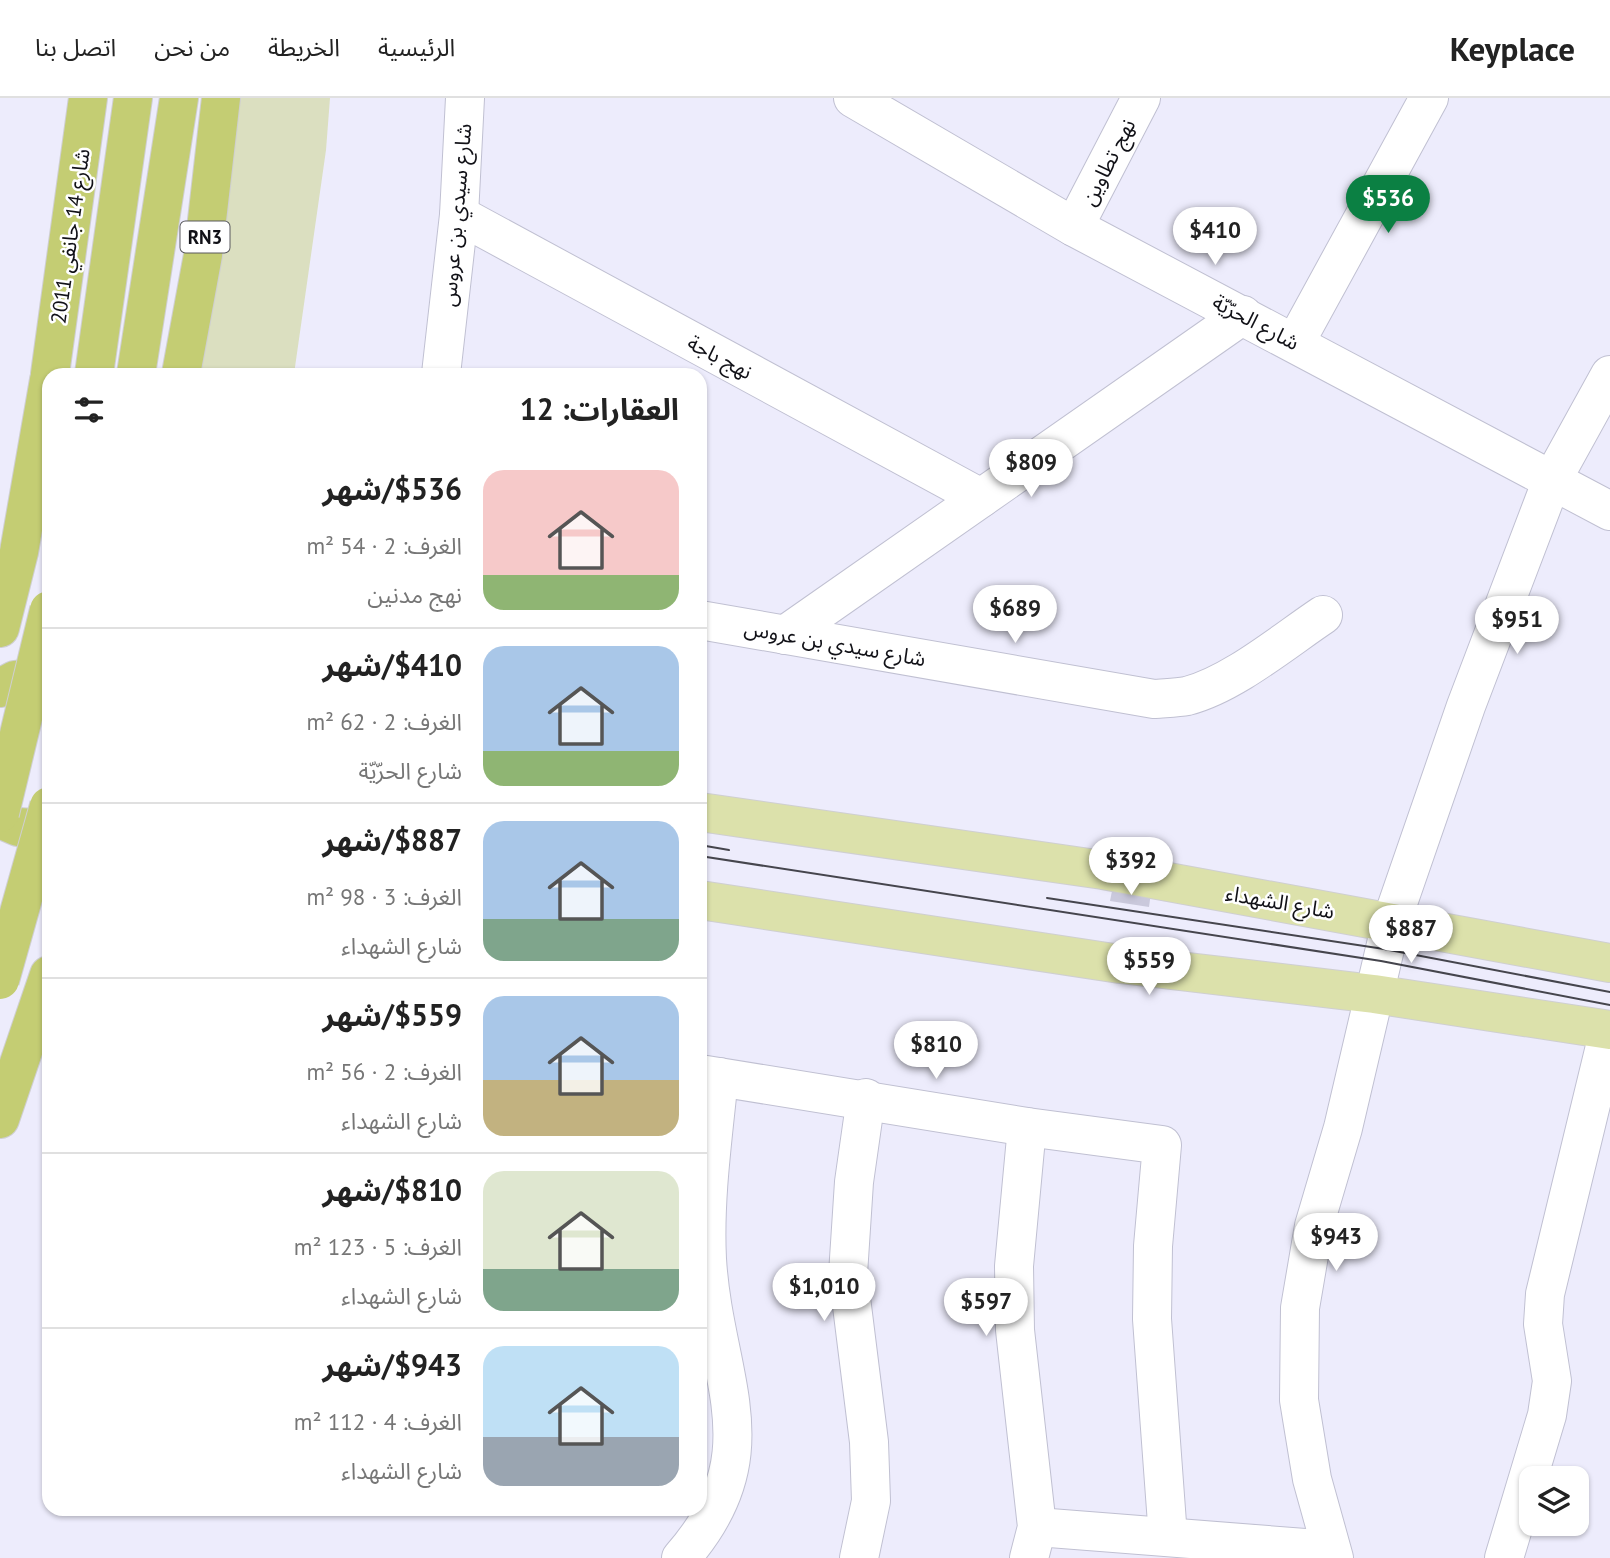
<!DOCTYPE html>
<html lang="ar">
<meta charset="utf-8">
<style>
:root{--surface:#fff;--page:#f2f2f2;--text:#222;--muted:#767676;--line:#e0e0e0;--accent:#0b8043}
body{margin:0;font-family:"PT Sans","Noto Sans Arabic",sans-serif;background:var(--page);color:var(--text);direction:rtl;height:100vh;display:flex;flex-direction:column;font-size:26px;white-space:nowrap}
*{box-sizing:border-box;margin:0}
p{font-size:23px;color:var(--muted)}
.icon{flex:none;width:38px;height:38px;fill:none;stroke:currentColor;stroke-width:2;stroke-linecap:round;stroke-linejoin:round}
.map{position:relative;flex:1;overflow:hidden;direction:ltr}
.drawer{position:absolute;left:42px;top:270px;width:665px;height:1148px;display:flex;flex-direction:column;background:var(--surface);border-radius:21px;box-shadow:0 2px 5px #0004;direction:rtl}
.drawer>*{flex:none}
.buttons{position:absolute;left:1519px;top:1368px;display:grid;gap:14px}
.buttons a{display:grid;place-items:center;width:70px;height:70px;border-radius:14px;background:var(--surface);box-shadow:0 2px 5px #0004;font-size:35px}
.price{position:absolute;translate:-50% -60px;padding:0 16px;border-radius:24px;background:#fff;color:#222;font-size:23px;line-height:46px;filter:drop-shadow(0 2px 4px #0008)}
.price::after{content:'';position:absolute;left:50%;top:42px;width:21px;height:16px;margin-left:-10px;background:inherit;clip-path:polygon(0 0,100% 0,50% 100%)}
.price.selected{background:var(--accent);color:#fff}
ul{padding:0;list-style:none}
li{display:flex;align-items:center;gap:21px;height:175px;padding:0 28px}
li+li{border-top:2px solid var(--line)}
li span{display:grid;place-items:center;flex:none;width:196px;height:140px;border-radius:21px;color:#555}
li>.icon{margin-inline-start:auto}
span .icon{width:84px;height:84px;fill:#fffc;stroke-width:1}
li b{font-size:30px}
h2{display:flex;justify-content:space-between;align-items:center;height:84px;padding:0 28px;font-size:30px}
header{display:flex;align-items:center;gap:42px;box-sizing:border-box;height:98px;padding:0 35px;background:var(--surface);border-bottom:2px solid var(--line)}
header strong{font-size:33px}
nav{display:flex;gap:38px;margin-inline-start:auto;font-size:24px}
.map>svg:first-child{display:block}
.green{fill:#dbdfc0}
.building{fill:#cac9dc}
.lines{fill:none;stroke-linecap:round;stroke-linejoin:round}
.minor-casing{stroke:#c0c0d2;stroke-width:40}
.major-casing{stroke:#cfcfd1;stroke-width:40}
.highway-casing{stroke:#cfcfd1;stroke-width:40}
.minor{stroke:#fff;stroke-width:38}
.major{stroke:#dce1ab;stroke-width:38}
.highway{stroke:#c4cd73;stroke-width:38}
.tram{stroke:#45454d;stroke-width:2}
.highway-bridge-casing{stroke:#cfcfd1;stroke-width:40;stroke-linecap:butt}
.highway-bridge{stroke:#c4cd73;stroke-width:38}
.labels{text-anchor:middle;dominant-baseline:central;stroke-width:5;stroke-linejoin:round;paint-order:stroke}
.shield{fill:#fff;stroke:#58585d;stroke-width:2}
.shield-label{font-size:19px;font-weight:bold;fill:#111117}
.street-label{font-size:21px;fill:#111117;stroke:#fff}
</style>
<header>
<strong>Keyplace</strong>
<nav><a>الرئيسية</a><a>الخريطة</a><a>من نحن</a><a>اتصل بنا</a></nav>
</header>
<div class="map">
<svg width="1610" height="1460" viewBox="0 0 1610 1460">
<rect width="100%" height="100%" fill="#edecfc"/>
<path class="green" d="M236,0H330L326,52L294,276H198Z"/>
<path class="building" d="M1113,788L1151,794L1149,809L1110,803Z"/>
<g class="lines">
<g class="minor-casing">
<g id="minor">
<path d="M853,0L1074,129L1610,413"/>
<path d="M459,117L981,400"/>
<path d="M1074,129L1141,0"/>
<path d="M1295,245L1429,0"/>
<path d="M441,276L459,117L465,0"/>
<path d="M700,522L1154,601C1164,600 1176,600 1187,598C1233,586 1284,543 1323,517"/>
<path d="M785,537L1243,217"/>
<path d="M700,976L1027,1029L1162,1047L1153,1148L1152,1221L1168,1439"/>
<path d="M1027,1029L1014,1168L1015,1232L1037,1429L1029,1460"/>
<path d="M1037,1429L1331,1452"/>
<path d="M681,1460C774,1355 714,1280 707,1161C704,1101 713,1039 719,979"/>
<path d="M859,1460L871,1403L869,1344L848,1176L854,1084L866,1000"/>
<path d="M1334,1460L1312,1381L1299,1302L1300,1210L1314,1128L1343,1030L1391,825L1466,608L1552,382L1610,277"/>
<path d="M1504,1460L1547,1317L1552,1283L1543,1226L1545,1196L1609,932"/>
</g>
</g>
<g class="major-casing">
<g id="major">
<path d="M700,714L1103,772L1610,865"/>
<path d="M700,802L1120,866L1374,896L1610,932"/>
</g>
</g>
<g class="highway-casing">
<g id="highway">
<path d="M50,276L88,0"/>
<path d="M94,276L133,0"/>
<path d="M136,276L179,0"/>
<path d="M181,276L203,157L221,0"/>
<path d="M0,530L19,454L49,282"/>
<path d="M0,590L15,582L49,579"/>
<path d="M0,721L18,729L49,731"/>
<path d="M0,1021L49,877"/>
</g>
</g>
<use href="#minor" class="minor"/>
<use href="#major" class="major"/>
<use href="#highway" class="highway"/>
<g class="tram">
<path d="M700,747L729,752"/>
<path d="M700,758L1381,863L1610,907"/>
<path d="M1047,800L1384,851L1610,894"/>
</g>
<g class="highway-bridge-casing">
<g id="highway-bridge">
<path d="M0,715L49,512"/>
<path d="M0,882L49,708"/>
</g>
</g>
<use href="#highway-bridge" class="highway-bridge"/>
</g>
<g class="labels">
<rect class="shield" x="180.5" y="123.5" width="49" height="31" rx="5"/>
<g class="shield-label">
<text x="205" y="139">RN3</text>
</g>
<g class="street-label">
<text transform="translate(1108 64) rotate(-63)">نهج تطاوين</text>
<text transform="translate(456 117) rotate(-85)">شارع سيدي بن عروس</text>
<text transform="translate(70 138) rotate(-82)">شارع 14 جانفي 2011</text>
<text transform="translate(1256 224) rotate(28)">شارع الحرّيّة</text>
<text transform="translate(720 259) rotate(28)">نهج باجة</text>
<text transform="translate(835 545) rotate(10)">شارع سيدي بن عروس</text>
<text transform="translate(1280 804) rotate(10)">شارع الشهداء</text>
</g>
</g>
</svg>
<div class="buttons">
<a><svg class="icon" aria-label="layers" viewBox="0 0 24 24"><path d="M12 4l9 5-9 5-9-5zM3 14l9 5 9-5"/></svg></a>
</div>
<b class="price selected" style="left:1388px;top:137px">$536</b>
<b class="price" style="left:1215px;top:169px">$410</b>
<b class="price" style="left:1031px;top:401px">$809</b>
<b class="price" style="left:1015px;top:547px">$689</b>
<b class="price" style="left:1517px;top:558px">$951</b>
<b class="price" style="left:1131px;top:799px">$392</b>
<b class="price" style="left:1411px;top:867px">$887</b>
<b class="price" style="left:1149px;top:899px">$559</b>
<b class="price" style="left:936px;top:983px">$810</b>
<b class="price" style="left:1336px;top:1175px">$943</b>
<b class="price" style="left:824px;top:1225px">$1,010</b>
<b class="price" style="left:986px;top:1240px">$597</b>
<section class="drawer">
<h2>العقارات: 12<svg class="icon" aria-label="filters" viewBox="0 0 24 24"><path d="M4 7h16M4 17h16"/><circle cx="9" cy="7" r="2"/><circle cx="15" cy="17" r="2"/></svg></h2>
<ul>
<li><span style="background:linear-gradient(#f6c9c9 75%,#8fb573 0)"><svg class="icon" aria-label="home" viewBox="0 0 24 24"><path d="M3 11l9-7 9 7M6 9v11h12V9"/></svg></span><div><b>$536/شهر</b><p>الغرف: 2 · 54 m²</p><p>نهج مدنين</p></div></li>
<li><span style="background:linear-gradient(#a9c7e8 75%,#8fb573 0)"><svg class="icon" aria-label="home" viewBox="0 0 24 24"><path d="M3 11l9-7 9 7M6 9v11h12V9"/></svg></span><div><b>$410/شهر</b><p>الغرف: 2 · 62 m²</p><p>شارع الحرّيّة</p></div></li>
<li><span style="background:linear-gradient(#a9c7e8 70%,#7fa58c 0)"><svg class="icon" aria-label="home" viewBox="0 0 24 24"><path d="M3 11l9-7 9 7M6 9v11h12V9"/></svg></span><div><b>$887/شهر</b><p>الغرف: 3 · 98 m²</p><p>شارع الشهداء</p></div></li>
<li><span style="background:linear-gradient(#a9c7e8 60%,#c2b280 0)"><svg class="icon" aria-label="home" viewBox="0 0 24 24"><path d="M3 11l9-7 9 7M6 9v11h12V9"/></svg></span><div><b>$559/شهر</b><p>الغرف: 2 · 56 m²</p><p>شارع الشهداء</p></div></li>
<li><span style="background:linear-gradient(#dfe7d0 70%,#7fa58c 0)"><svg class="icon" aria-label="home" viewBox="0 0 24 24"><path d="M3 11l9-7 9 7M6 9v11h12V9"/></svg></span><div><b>$810/شهر</b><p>الغرف: 5 · 123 m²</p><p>شارع الشهداء</p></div></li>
<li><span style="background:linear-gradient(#bfe0f5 65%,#9aa5b1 0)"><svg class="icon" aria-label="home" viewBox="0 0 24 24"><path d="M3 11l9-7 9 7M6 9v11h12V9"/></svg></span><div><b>$943/شهر</b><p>الغرف: 4 · 112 m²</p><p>شارع الشهداء</p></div></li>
</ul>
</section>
</div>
